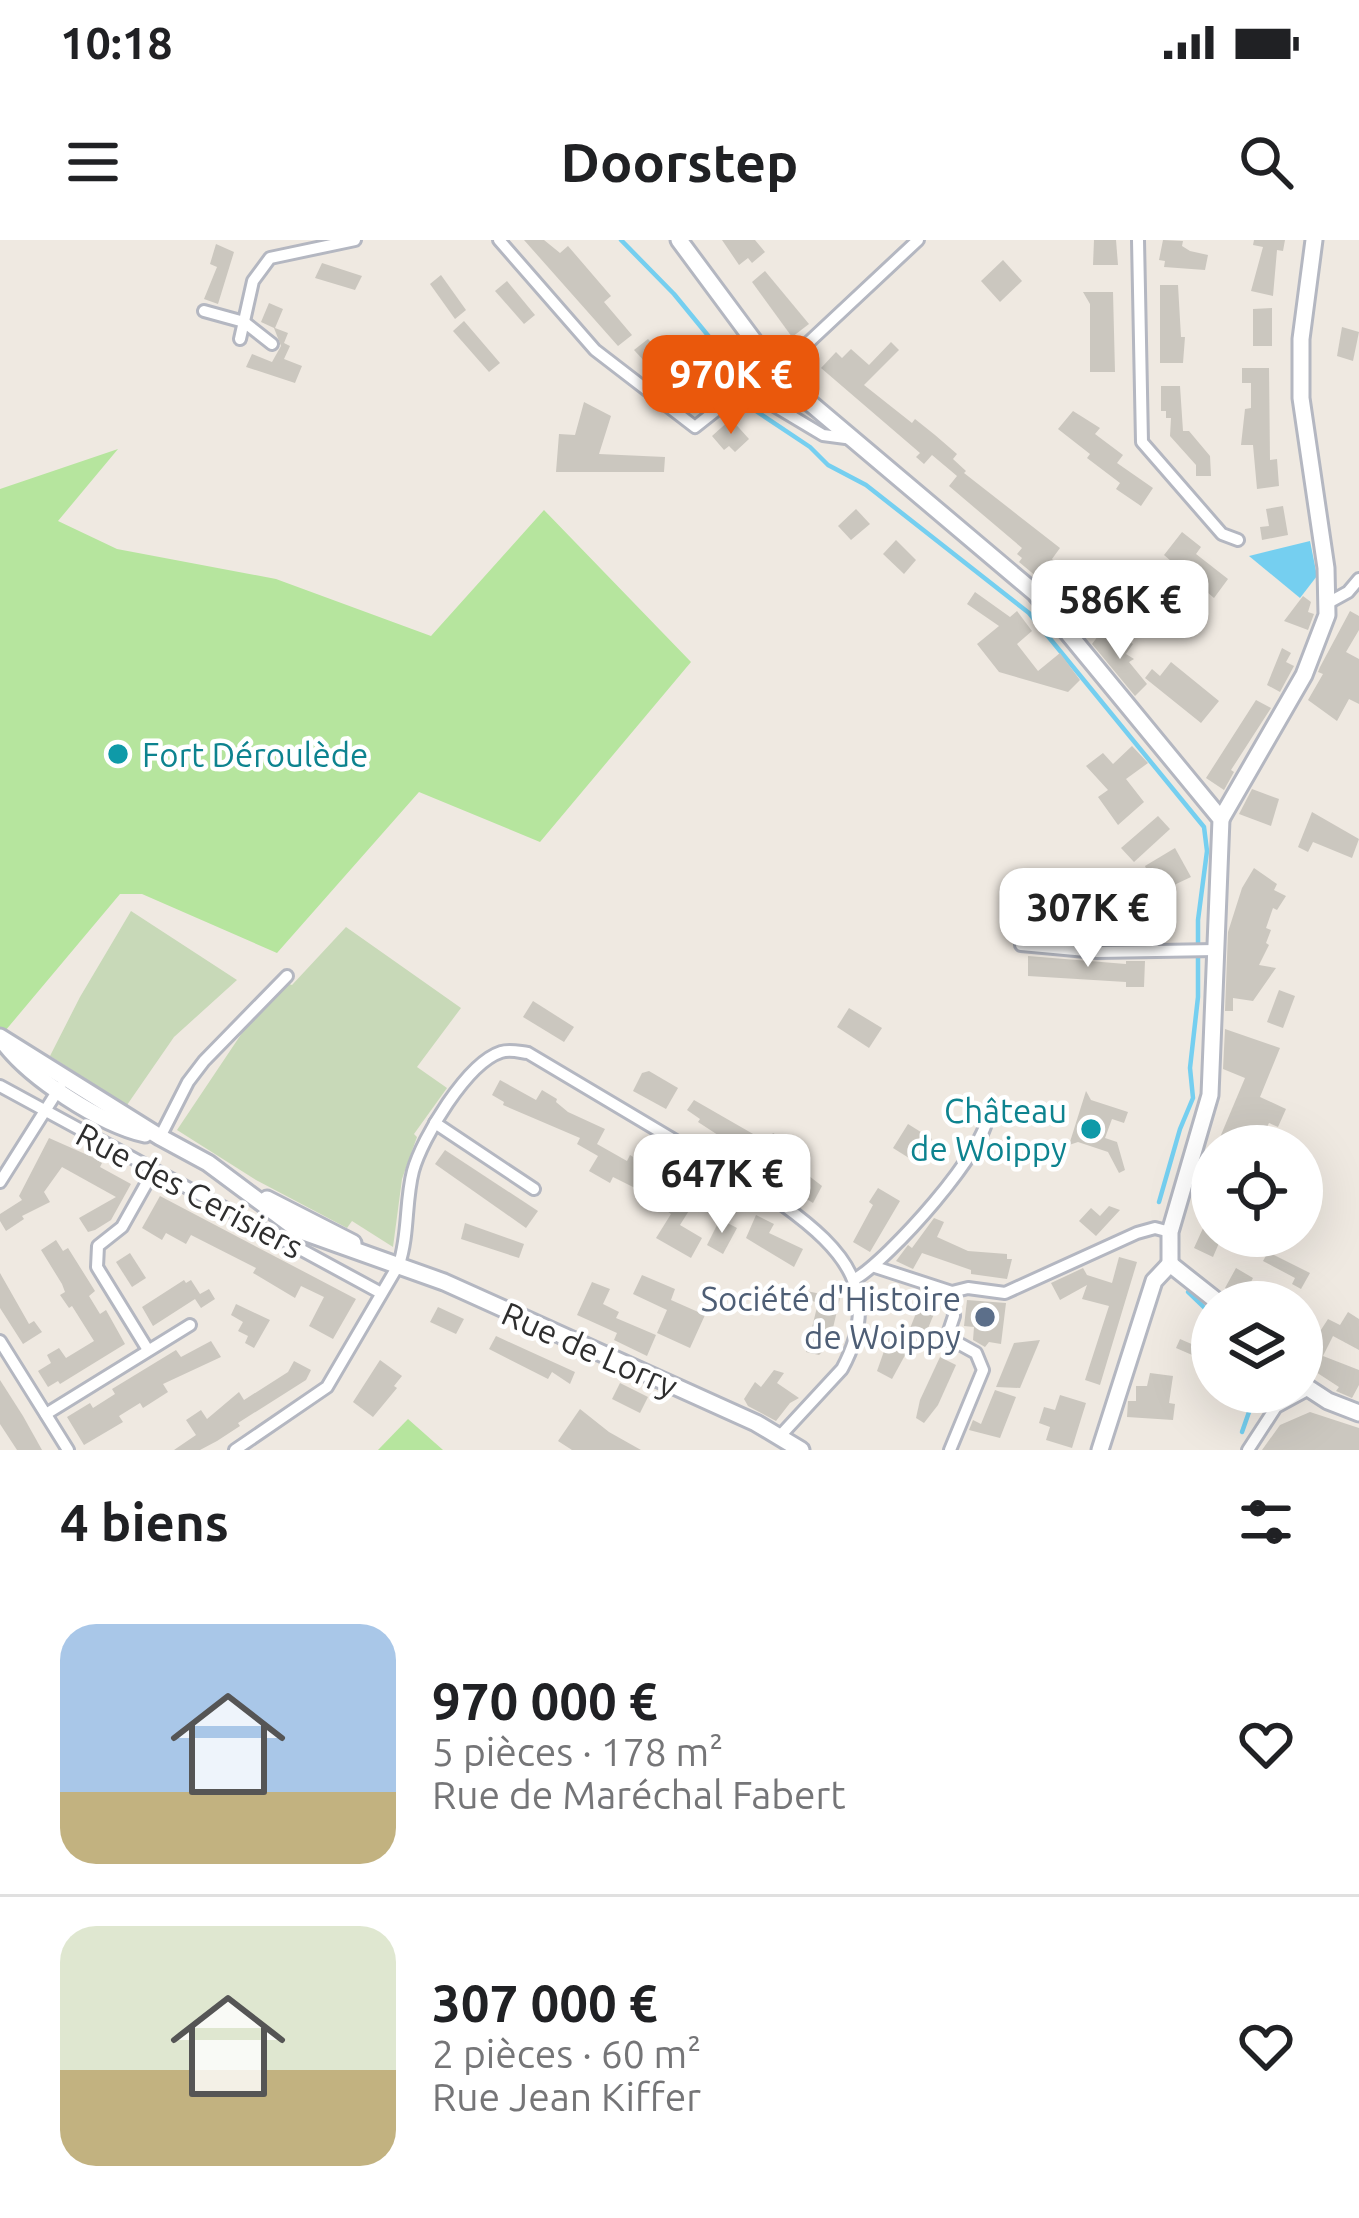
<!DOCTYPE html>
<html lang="fr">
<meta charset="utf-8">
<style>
:root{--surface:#fff;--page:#f2f2f2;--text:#202124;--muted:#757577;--line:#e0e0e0;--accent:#ea580c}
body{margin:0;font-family:Ubuntu,sans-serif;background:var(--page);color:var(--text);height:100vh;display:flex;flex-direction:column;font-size:45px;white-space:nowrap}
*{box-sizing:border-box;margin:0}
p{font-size:39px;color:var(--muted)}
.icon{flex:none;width:66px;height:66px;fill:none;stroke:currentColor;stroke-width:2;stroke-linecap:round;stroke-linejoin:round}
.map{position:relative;height:1210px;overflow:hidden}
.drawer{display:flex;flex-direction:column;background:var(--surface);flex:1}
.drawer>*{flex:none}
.buttons{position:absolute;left:1191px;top:885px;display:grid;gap:24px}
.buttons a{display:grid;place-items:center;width:132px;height:132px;border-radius:50%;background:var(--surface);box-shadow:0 12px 48px #0002;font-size:60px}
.price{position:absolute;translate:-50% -102px;padding:0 27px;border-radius:24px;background:#fff;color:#222;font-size:39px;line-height:78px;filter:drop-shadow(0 3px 6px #0008)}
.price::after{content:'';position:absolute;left:50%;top:72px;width:36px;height:27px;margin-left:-18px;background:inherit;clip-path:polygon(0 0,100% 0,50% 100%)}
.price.current{background:var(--accent);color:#fff}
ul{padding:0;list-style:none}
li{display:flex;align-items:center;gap:36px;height:300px;padding:0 60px}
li+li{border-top:3px solid var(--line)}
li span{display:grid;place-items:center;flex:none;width:336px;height:240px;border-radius:36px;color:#555}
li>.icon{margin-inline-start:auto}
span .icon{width:144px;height:144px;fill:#fffc;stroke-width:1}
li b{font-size:51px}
h2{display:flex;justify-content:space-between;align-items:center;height:144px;padding:0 60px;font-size:51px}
.status{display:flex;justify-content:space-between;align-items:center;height:84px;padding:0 60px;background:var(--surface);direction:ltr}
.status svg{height:33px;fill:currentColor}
header{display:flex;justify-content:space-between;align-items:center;height:156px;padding:0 60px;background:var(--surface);font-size:54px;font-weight:700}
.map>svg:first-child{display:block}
.green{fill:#b6e59e}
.cemetery{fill:#c8d9b8}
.water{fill:#75cff0}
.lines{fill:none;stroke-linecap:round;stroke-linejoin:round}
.stream{stroke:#75cff0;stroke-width:4.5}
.building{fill:#cbc7bf}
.street-casing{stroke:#b4b7c1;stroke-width:16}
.secondary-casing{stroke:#b4b7c1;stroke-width:21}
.street{stroke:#fff;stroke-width:10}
.secondary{stroke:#fff;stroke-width:15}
.culture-dot{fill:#0f9aa8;stroke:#fff;stroke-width:4.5}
.service-dot{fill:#5c6f8a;stroke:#fff;stroke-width:4.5}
.labels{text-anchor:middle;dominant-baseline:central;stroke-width:9;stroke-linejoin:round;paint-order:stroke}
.culture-label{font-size:33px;fill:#0d838f;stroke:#fff;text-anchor:start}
.street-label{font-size:33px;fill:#2e2e2e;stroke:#fff}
.service-label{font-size:33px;fill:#4e5e75;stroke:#fff;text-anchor:end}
</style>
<div class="status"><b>10:18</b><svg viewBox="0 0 49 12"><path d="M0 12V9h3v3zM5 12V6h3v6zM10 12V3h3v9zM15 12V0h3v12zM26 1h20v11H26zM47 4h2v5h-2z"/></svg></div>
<header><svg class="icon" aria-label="menu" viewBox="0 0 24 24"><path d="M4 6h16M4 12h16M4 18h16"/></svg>Doorstep<svg class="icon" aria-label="search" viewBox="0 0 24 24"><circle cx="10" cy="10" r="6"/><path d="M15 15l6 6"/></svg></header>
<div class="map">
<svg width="1359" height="1210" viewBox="0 0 1359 1210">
<rect width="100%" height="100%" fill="#efe9e1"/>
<g class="green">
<path d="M118,209L58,281L117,309L276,339L431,396L544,270L691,422L540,602L419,552L277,713L142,654H120L0,797V249Z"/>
<path d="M408,1179L443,1210H378Z"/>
</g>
<g class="cemetery">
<path d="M131,671L237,740L174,797L127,865L50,816L80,757Z"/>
<path d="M346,687L461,768L417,827L447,848L414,894L417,897L402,939L393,1007L352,981L347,988L256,940L177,890L250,781L286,743L292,745Z"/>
</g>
<path class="water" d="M1310,301L1317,336L1300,358L1249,316Z"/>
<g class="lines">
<g class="stream">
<path d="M621,0L674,54L715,104V121L732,155L810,207L828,225L866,245L1029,373L1204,587L1207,611L1198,680V757L1190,828L1193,858L1180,889L1159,962"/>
<path d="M1188,1052L1212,1075"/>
<path d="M1242,1192L1255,1155L1263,1152"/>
</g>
</g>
<g class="building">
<path d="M524,0H544L560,13L568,6L611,56L604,62L632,95L618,106Z"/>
<path d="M722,0H755L765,12L752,23L748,18L739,25Z"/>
<path d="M1094,0H1116L1118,25H1093Z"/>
<path d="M1163,0L1183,1L1182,6L1190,11L1208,15L1205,30L1164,27L1165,21L1159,20Z"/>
<path d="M1254,0H1285L1283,11L1277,10L1273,56L1251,51L1263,7L1253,5Z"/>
<path d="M216,4L234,12L218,64L204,59L217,27L210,24Z"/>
<path d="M1003,20L1022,41L1000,62L981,41Z"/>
<path d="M322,23L362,36L355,50L315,38Z"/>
<path d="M765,31L809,84L792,97L752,42Z"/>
<path d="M441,35L466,70L455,79L430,44Z"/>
<path d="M507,41L535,75L524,84L495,51Z"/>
<path d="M1160,45H1178L1181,97H1185L1183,123H1160Z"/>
<path d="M1083,52H1113L1115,132H1090V64Z"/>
<path d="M269,63L283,69L275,88L288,93L284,103L290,106L284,119L302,126L295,143L246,127L252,114L272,122L281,106L274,88L261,82Z"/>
<path d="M1272,68V106H1253V69Z"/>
<path d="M464,81L500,123L489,132L453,91Z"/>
<path d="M1342,87L1359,92L1353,121L1337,116Z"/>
<path d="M648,99L686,140L672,151L634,110Z"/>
<path d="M891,102L899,110L864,145L912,183L915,179L935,195L957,214L953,219L966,231L964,233L1060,308L1052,319L1077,346L1062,358L1041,332L1037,337L1019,322L1022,318L1017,314L1022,308L949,246L957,236L932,215L924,224L916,217L920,213L821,128L836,112L842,118L851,109L869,125Z"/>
<path d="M1242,128H1269L1270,220L1277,219L1279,246L1257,249L1253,205H1241L1245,169L1251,168V143H1242Z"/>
<path d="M1161,146H1180L1183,191H1189L1210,216L1211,236H1196V225L1170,196L1171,178H1166V171H1161Z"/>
<path d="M584,162L611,176L599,214L665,217L664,232H556L559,194L575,195Z"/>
<path d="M1073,171L1100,188L1095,194L1123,215L1117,223L1153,248L1141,266L1116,249L1120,243L1087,218L1090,214L1058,189Z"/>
<path d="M731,179L749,199L735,212L729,206L724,210L712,196Z"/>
<path d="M1283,266L1288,295L1262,300L1260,287L1269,286L1266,269Z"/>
<path d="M856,269L870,284L851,300L838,286Z"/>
<path d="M1182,292L1201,307L1196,314L1228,339L1214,358L1164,315Z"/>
<path d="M896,300L916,320L904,334L883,314Z"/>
<path d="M975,352L1010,377L1017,371L1032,391L1017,404L1038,431L1060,413L1080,440L1068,452L999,432L977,404L999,386L967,364Z"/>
<path d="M1303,356L1311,362L1308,372L1314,374L1308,390L1284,381Z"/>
<path d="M1350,371L1359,376V390L1346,412L1359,419V464L1349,459L1337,481L1308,460L1323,434L1318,432L1320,427Z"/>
<path d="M1101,392L1119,406L1124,398L1133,404L1126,414L1134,419L1129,422L1147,444L1135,456L1092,404Z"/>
<path d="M1282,408L1291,413L1286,422L1294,426L1280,452L1267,445Z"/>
<path d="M1171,422L1219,461L1201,483L1145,438L1152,429L1160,436Z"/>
<path d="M1256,460L1271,468L1231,530L1234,532L1224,550L1206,538Z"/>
<path d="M1132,506L1148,523L1126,539L1144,562L1118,585L1098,557L1108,550L1086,526L1103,513L1113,524Z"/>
<path d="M1252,549L1279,559L1271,586L1239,574Z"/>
<path d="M1312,572L1359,599L1352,618L1313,602L1308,612L1298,607Z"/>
<path d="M1158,576L1170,589L1134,622L1121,608Z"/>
<path d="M1175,608L1191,637L1157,653L1145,626Z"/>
<path d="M1254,628L1277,644L1274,650L1286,656L1277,670L1273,668L1266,688L1271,690L1266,703L1269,705L1259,725L1276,728L1253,761L1233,758V771H1225L1228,692L1242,648Z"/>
<path d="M1128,668H1146L1145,696H1127Z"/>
<path d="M1036,675L1108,679L1106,697L1035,693Z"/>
<path d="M1028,716L1126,724V721H1145L1144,747H1126V742L1028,736Z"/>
<path d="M1279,750L1295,756L1283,788L1267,782Z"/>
<path d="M533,761L574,787L564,802L523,777Z"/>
<path d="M849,768L882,788L869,808L837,787Z"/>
<path d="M1225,789L1280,808L1260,857L1286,869L1278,887L1269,883L1263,895L1257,893L1251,906L1218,902L1245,838L1223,829Z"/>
<path d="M649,831L678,848L666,869L633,851L642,833Z"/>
<path d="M500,840L536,860L542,850L557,859L556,862L568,872L605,889L597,904L627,921L630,915L640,921L637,926L668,944L671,939L687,949L694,937L705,945L680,985L702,998L691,1018L656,998L671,974L639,950L613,937L610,943L589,931L598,916L577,904L580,898L503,865L504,862L492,855Z"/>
<path d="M1086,851L1091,860L1128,872L1124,883L1112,879L1105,898L1117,902L1125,930L1119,933L1108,912L1078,902L1069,905Z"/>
<path d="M694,860L767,902L773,893L792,904L778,923L748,906L744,912L698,882L700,879L687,870Z"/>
<path d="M908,884L932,899L917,923L893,908Z"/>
<path d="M49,898L92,917L102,923L100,927L131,944L111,980L95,990L88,992L79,978L116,957L62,927L44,952L50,962L22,976L24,979L6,991L0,981V974L22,960L19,956Z"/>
<path d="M445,910L538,971L526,988L435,924Z"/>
<path d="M800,929L822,946L813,963L789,948Z"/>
<path d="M878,948L900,961L870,1012L853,1002L873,965L869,962Z"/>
<path d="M160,956L356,1059L333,1099L309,1086L324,1057L301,1046L295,1058L253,1033L256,1028L191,995L186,1004L166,993L162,1000L142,988Z"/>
<path d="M1109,966L1120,970L1096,996L1079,981L1091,968L1100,976Z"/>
<path d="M756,975L774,984L769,993L803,1009L794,1027L746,998Z"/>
<path d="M934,978L944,982L937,997L968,1011L1007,1014V1019H1012L1007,1039L971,1034V1030L922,1013L913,1029L896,1021L908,1005L912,1008Z"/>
<path d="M720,979L737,988L723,1014L707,1005Z"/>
<path d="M465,983L524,1004L519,1018L461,999Z"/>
<path d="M1204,986L1212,990V996H1222L1213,1017L1194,1008Z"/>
<path d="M56,1000L63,1011L68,1008L95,1051L89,1056L100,1074L106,1070L125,1104L60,1144L58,1141L48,1147L38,1131L51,1123L47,1115L59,1108L66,1118L94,1101L72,1066L69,1068L60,1055L65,1052L62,1044L41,1010Z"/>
<path d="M1268,1012L1310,1033L1301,1049L1292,1044L1295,1038L1263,1021Z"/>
<path d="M130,1013L146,1038L132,1047L116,1022Z"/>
<path d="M1119,1017L1137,1022L1100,1145L1085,1140L1109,1066L1082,1059L1087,1045L1060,1060L1051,1043L1083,1028L1087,1035L1112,1043Z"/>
<path d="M1236,1028L1253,1038L1249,1046L1278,1062H1248L1225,1048Z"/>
<path d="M0,1033L29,1084L34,1081L42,1092L23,1104L0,1068Z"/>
<path d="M642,1035L675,1049L671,1060L705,1075L690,1108L657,1093L667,1070L633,1054Z"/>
<path d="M184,1040L186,1043L191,1040L200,1054L209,1049L215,1059L201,1068L195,1059L153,1086L142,1067Z"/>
<path d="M592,1042L610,1049L603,1064L619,1072L616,1078L656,1095L647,1116L614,1100L617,1093L577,1075Z"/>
<path d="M797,1049L840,1058L829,1105L819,1115L806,1112L818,1063L795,1055Z"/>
<path d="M922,1058L938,1064L922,1103L907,1096Z"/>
<path d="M967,1060L1006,1063L1001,1104L989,1102L985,1107L973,1100L974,1087L964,1086Z"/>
<path d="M236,1064L270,1080L254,1108L245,1103L248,1096L238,1091L243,1082L231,1075Z"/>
<path d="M438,1067L464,1079L456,1094L430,1082Z"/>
<path d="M1348,1072L1359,1079V1110L1333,1096L1323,1116L1359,1130V1145L1352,1158L1336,1151L1339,1147L1302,1123V1088L1317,1096L1328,1079L1340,1085Z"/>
<path d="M496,1096L575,1132L570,1144L552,1132L548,1139L489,1109Z"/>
<path d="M889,1097L909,1108L892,1139L877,1131Z"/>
<path d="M1180,1099L1210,1112L1212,1108V1143L1199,1137L1206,1121L1176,1108Z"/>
<path d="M1040,1100L1020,1148L996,1147L1014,1103Z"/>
<path d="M211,1101L221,1117L163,1144L168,1152L143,1168L140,1163L119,1176L123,1182L84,1205L67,1177L90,1163L93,1168L115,1154L112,1149L176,1110L181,1117Z"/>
<path d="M940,1117L956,1125L938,1165L924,1183L916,1178L920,1160Z"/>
<path d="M380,1120L402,1136L394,1146L397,1148L373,1177L353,1162Z"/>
<path d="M294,1121L311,1130L306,1140L238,1183L240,1186L217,1201L200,1210H174L196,1195L186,1180L201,1170L207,1179L239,1152L244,1160L288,1132Z"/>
<path d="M774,1130L784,1133L777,1143L799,1158L790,1163L776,1181L748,1166L744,1159L755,1142L761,1147Z"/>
<path d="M1150,1133L1173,1136L1169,1163L1175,1164L1173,1180L1127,1177L1128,1161H1136V1146H1147Z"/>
<path d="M0,1140L23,1176L42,1210H17L0,1184Z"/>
<path d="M620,1143L648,1157L640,1173L612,1159Z"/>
<path d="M995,1150L1016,1157L1000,1198L969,1190L973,1180L981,1184Z"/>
<path d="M1060,1155L1086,1163L1072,1208L1046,1200L1050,1187L1039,1183L1044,1167L1055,1170Z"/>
<path d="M580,1169L609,1192L641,1210H572L558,1201Z"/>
<path d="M1310,1172L1359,1188V1210H1262L1280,1185Z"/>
</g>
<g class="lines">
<g class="street-casing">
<g id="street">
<path d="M499,0L595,110L695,187L738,153L748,150L823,195L853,199"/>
<path d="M1138,0L1142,202L1222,294L1238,300"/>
<path d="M204,71L244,82L272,104"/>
<path d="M240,99L253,41L270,18L355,0"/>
<path d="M778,131L918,0"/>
<path d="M1328,363L1348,352L1359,339"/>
<path d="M1021,705L1097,712L1216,710"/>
<path d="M0,846L381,1053"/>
<path d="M435,883L534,949"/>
<path d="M160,897L188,842L204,821L287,736"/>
<path d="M0,942L60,847"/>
<path d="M875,1027L952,1052L968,1048L1005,1053L1137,993L1155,988L1170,992"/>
<path d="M855,1039C887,1021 991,907 988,871"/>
<path d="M0,1101L68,1210"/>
<path d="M148,1110L97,1027L98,1006L122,987L154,930"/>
<path d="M46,1174L190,1085"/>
<path d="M235,1210L327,1147L399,1024C409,994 405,962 413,931C422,898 467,823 501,812C510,809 519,812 528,813L783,965C845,1010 883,1053 842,1129L780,1196"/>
<path d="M950,1210L983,1130L976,1113L947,1097L954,1076L952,1052"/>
<path d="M1248,1210L1276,1167L1309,1149"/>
</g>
</g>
<g class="secondary-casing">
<g id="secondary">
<path d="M679,0L765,116L803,157L1035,353L1221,579L1210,855L1170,992V1024"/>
<path d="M1221,579L1304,435L1327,375L1326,328L1301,158V99L1314,0"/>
<path d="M0,797L160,897L208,923L298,990L444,1042L756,1183L801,1210"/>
<path d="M2,800C28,837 101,884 145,894"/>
<path d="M267,959L353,1003"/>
<path d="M1170,1024L1218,1062"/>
<path d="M1302,1144L1328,1161L1359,1173"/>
<path d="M1100,1210L1154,1041L1170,1024"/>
</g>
</g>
<use href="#street" class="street"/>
<use href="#secondary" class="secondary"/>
</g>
<g class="culture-dot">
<circle cx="118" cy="514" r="12"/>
<circle cx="1091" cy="889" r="12"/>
</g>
<circle class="service-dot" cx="985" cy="1077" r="12"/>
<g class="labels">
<g class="culture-label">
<text x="142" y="514">Fort Déroulède</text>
<text x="1067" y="870" text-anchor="end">Château<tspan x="1067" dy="38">de Woippy</tspan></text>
</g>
<g class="street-label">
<text transform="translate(190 950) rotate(28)">Rue des Cerisiers</text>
<text transform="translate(590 1109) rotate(24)">Rue de Lorry</text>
</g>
<g class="service-label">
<text x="961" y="1058">Société d'Histoire<tspan x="961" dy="38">de Woippy</tspan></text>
</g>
</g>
</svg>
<div class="buttons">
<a><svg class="icon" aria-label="locate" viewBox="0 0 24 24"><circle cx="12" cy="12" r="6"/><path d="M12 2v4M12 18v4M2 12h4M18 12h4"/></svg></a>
<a><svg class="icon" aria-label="layers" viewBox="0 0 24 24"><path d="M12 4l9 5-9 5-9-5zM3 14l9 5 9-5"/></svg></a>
</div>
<b class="price current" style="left:731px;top:197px">970K €</b>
<b class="price" style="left:1120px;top:422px">586K €</b>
<b class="price" style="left:1088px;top:730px">307K €</b>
<b class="price" style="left:722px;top:996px">647K €</b>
</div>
<section class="drawer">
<h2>4 biens<svg class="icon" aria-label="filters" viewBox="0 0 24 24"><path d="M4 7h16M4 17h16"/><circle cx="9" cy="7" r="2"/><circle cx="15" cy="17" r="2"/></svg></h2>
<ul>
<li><span style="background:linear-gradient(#a9c7e8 70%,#c2b280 0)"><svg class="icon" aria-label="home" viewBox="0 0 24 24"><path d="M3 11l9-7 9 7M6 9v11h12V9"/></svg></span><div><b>970 000 €</b><p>5 pièces · 178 m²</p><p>Rue de Maréchal Fabert</p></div><svg class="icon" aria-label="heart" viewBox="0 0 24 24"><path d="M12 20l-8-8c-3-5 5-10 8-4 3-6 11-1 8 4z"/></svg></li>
<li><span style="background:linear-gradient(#dfe7d0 60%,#c2b280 0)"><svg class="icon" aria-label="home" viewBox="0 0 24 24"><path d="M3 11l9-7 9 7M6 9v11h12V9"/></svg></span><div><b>307 000 €</b><p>2 pièces · 60 m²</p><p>Rue Jean Kiffer</p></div><svg class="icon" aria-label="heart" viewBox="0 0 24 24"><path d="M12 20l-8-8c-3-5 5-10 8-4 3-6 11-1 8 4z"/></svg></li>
</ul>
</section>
